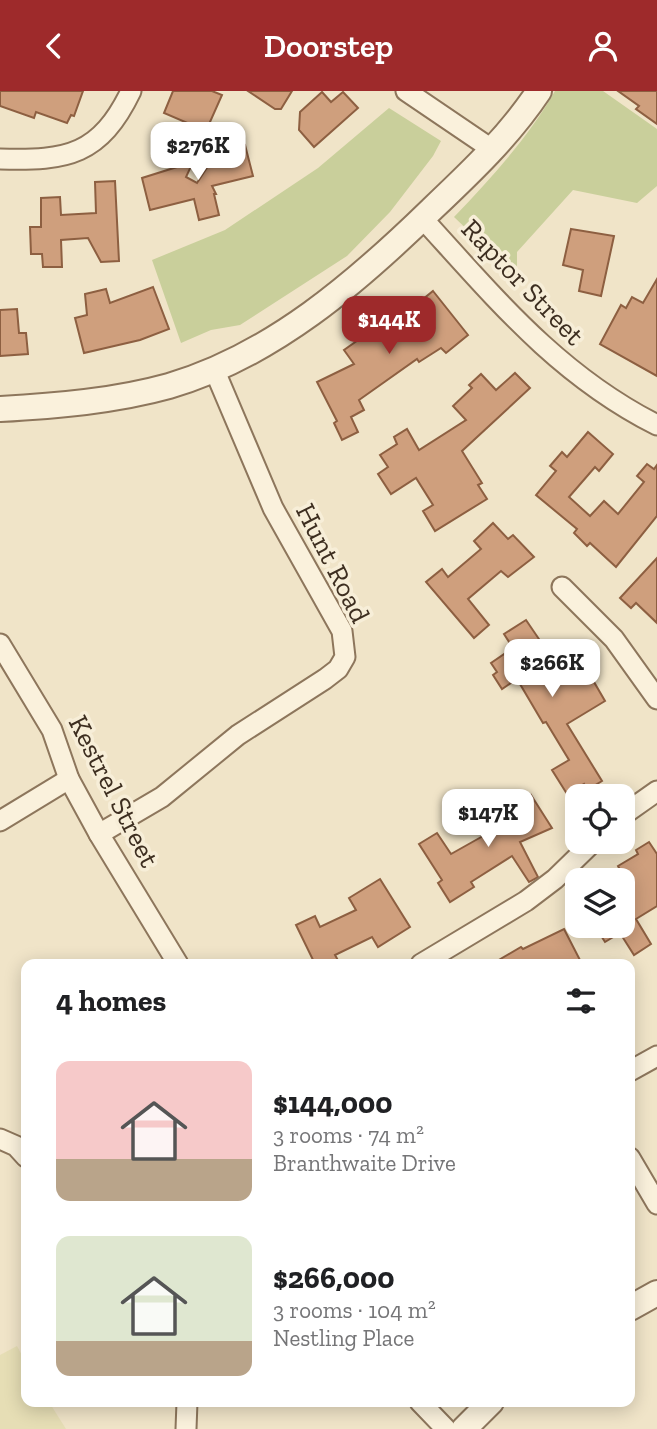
<!DOCTYPE html>
<meta charset="utf-8">
<style>
:root{--surface:#fff;--page:#f2f2f2;--text:#202124;--muted:#757577;--accent:#9e2a2b}
body{margin:0;font-family:"Zilla Slab",serif;background:var(--page);color:var(--text);height:100vh;display:flex;flex-direction:column;font-size:26px;white-space:nowrap}
*{box-sizing:border-box;margin:0}
p{font-size:23px;color:var(--muted)}
.icon{flex:none;width:38px;height:38px;fill:none;stroke:currentColor;stroke-width:2;stroke-linecap:round;stroke-linejoin:round}
.map{position:relative;flex:1;overflow:hidden}
.drawer{position:absolute;left:21px;top:868px;width:614px;height:448px;display:flex;flex-direction:column;background:var(--surface);border-radius:14px;box-shadow:0 4px 18px #0003}
.drawer>*{flex:none}
.tools{position:absolute;left:565px;top:693px;display:grid;gap:14px}
.tools a{display:grid;place-items:center;width:70px;height:70px;border-radius:14px;background:var(--surface);box-shadow:0 4px 18px #0003;font-size:35px}
.price{position:absolute;translate:-50% -60px;padding:0 16px;border-radius:14px;background:#fff;color:#222;font-size:23px;line-height:46px;filter:drop-shadow(0 2px 4px #0008)}
.price::after{content:'';position:absolute;left:50%;top:42px;width:21px;height:16px;margin-left:-10px;background:inherit;clip-path:polygon(0 0,100% 0,50% 100%)}
.price.on{background:var(--accent);color:#fff}
ul{padding:0;list-style:none}
li{display:flex;align-items:center;gap:21px;height:175px;padding:0 35px}
li span{display:grid;place-items:center;flex:none;width:196px;height:140px;border-radius:14px;color:#555}
li>.icon{margin-inline-start:auto}
span .icon{width:84px;height:84px;fill:#fffc;stroke-width:1}
li b{font-size:30px}
h2{display:flex;justify-content:space-between;align-items:center;height:84px;padding:0 35px;font-size:30px}
header{display:flex;justify-content:space-between;align-items:center;height:91px;padding:0 35px;background:var(--accent);color:#fff;font-size:32px;font-weight:600}
.map>svg:first-child{display:block}
.farmland{fill:#e6deb5}
.green{fill:#c9cf9b}
.building{fill:#cf9f7d;stroke:#8d5f41;stroke-width:2}
.lines{fill:none;stroke-linecap:round;stroke-linejoin:round}
.minor-casing{stroke:#8d765c;stroke-width:23}
.tertiary-casing{stroke:#8d765c;stroke-width:28}
.minor{stroke:#faf1dc;stroke-width:19}
.tertiary{stroke:#faf1dc;stroke-width:24}
.labels{text-anchor:middle;dominant-baseline:central;stroke-width:7;stroke-linejoin:round;paint-order:stroke}
.street-label{font-size:28px;fill:#3d2e20;stroke:#f7eed8}
</style>
<header><svg class="icon" aria-label="back" viewBox="0 0 24 24"><path d="M15 5l-7 7 7 7"/></svg>Doorstep<svg class="icon" aria-label="person" viewBox="0 0 24 24"><circle cx="12" cy="8" r="4"/><path d="M4 21q1-7 8-7t8 7"/></svg></header>
<div class="map">
<svg width="657" height="1338" viewBox="0 0 657 1338">
<rect width="100%" height="100%" fill="#f0e4c8"/>
<path class="farmland" d="M17,1255L26,1272V1311H49L66,1338H0V1264Z"/>
<g class="green">
<path d="M555,0H603L657,38V95L637,112L573,99L517,161V186L454,126C492,86 527,48 555,0Z"/>
<path d="M389,17L441,50L433,65L390,121L347,165L240,234L211,239L181,252L152,169L225,139L318,77Z"/>
</g>
<g class="building">
<path d="M0,0H83L74,25L71,24L67,32L36,21L34,27L0,15Z"/>
<path d="M173,0H212L222,4L206,40L164,22Z"/>
<path d="M248,0H292L281,18H275Z"/>
<path d="M618,0H657V33L636,18L639,15Z"/>
<path d="M322,1L331,11L343,1L358,17L314,56L299,39L300,21Z"/>
<path d="M245,54L253,85L212,95L216,103H214L219,124L199,129L194,108L150,119L142,87L193,71L186,86L197,92L217,61Z"/>
<path d="M115,90L119,170L101,171L88,147L61,149L62,176H43L42,163H31L30,136H41V107L60,106L61,124L96,122L95,91Z"/>
<path d="M571,138L614,145L601,205L579,200L583,179L563,174Z"/>
<path d="M657,188V285L600,253L621,214L626,217L632,206L643,212Z"/>
<path d="M153,196L169,238L140,249L84,262L75,227L87,224L85,203L106,198L110,212Z"/>
<path d="M433,200L468,244L446,262L441,257L419,271L417,268L359,309L364,319L351,326L358,341L342,349L334,332L337,330L317,291L354,273L344,259L398,221L401,226Z"/>
<path d="M17,218L19,242H26L28,263L0,265V219Z"/>
<path d="M515,282L530,297L462,360L482,392L478,394L487,408L435,440L423,420L433,414L416,387L391,403L378,383L388,376L380,364L397,353L394,346L407,338L419,359L466,329L453,315L472,297L469,294L481,283L496,299Z"/>
<path d="M588,341L613,363L599,380L595,376L569,406L590,425L604,410L618,423L644,391L637,385L647,373L654,378L657,374V425L616,476L590,452L587,455L574,442L577,438L536,404L556,380L550,375L562,361L567,366Z"/>
<path d="M493,432L508,448L513,444L534,466L508,486L501,480L468,508L489,534L474,547L426,491L442,478L448,486L481,458L474,450Z"/>
<path d="M657,467V532L636,512L631,517L620,507Z"/>
<path d="M526,529L562,582L577,573L582,582L587,579L605,610L567,633L602,690L587,699L584,693L567,703L552,679L569,669L546,631L543,632L517,588L502,598L493,584L497,581L491,572L513,557L504,543Z"/>
<path d="M531,704L552,737L520,751L538,786L529,791L512,765L471,791L474,796L450,811L438,792L442,789L419,753L437,742L451,763L499,736L494,728Z"/>
<path d="M649,751L657,763V815L636,828L651,853L634,864L620,842L605,851L595,835H623V784L618,775L638,763L636,759Z"/>
<path d="M380,788L410,836L378,856L372,846L335,864L340,873H315L296,834L315,825L320,836L356,819L349,807Z"/>
<path d="M564,838L582,873H492L521,856L523,858Z"/>
</g>
<g class="lines">
<g class="minor-casing">
<g id="minor">
<path d="M406,0L493,59"/>
<path d="M0,68C68,70 100,64 131,0"/>
<path d="M423,128C496,208 558,284 657,334"/>
<path d="M562,496L614,548L657,608"/>
<path d="M0,553L52,639L69,688L99,743L178,873"/>
<path d="M623,724L657,700"/>
<path d="M0,730L69,688"/>
<path d="M99,743L162,706L238,644L325,588L338,578L345,566L342,540L273,417L214,278"/>
<path d="M421,873L526,810L555,788L593,751"/>
<path d="M630,980L657,965"/>
<path d="M0,1048L16,1055L26,1066"/>
<path d="M630,1067L657,1113"/>
<path d="M420,1311L446,1338"/>
<path d="M186,1338L187,1311"/>
</g>
</g>
<g class="tertiary-casing">
<g id="tertiary">
<path d="M0,318C56,315 115,310 169,295C272,265 357,191 432,118C471,81 509,45 539,0"/>
<path d="M630,1217L657,1202"/>
<path d="M464,1338L491,1311"/>
</g>
</g>
<use href="#minor" class="minor"/>
<use href="#tertiary" class="tertiary"/>
</g>
<g class="labels">
<g class="street-label">
<text transform="translate(523 191) rotate(46)">Raptor Street</text>
<text transform="translate(333 472) rotate(63)">Hunt Road</text>
<text transform="translate(114 700) rotate(63)">Kestrel Street</text>
</g>
</g>
</svg>
<div class="tools">
<a><svg class="icon" aria-label="locate" viewBox="0 0 24 24"><circle cx="12" cy="12" r="6"/><path d="M12 2v4M12 18v4M2 12h4M18 12h4"/></svg></a>
<a><svg class="icon" aria-label="layers" viewBox="0 0 24 24"><path d="M12 4l9 5-9 5-9-5zM3 14l9 5 9-5"/></svg></a>
</div>
<b class="price" style="left:198px;top:91px">$276K</b>
<b class="price on" style="left:389px;top:265px">$144K</b>
<b class="price" style="left:552px;top:608px">$266K</b>
<b class="price" style="left:488px;top:758px">$147K</b>
<section class="drawer">
<h2>4 homes<svg class="icon" aria-label="filters" viewBox="0 0 24 24"><path d="M4 7h16M4 17h16"/><circle cx="9" cy="7" r="2"/><circle cx="15" cy="17" r="2"/></svg></h2>
<ul>
<li><span style="background:linear-gradient(#f6c9c9 70%,#b9a48a 0)"><svg class="icon" aria-label="home" viewBox="0 0 24 24"><path d="M3 11l9-7 9 7M6 9v11h12V9"/></svg></span><div><b>$144,000</b><p>3 rooms · 74 m²</p><p>Branthwaite Drive</p></div></li>
<li><span style="background:linear-gradient(#dfe7d0 75%,#b9a48a 0)"><svg class="icon" aria-label="home" viewBox="0 0 24 24"><path d="M3 11l9-7 9 7M6 9v11h12V9"/></svg></span><div><b>$266,000</b><p>3 rooms · 104 m²</p><p>Nestling Place</p></div></li>
</ul>
</section>
</div>
